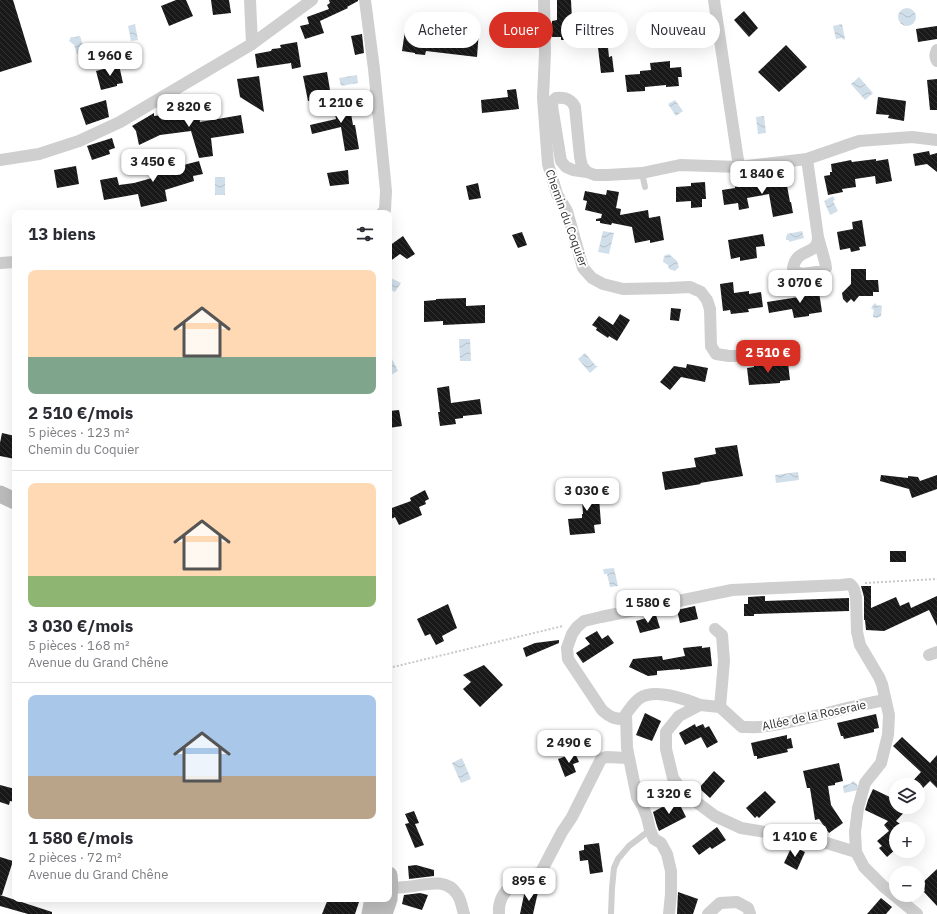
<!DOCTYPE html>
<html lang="fr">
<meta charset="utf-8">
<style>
:root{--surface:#fff;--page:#f7f7f7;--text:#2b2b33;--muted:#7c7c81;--line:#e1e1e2;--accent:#d93025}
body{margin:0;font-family:"IBM Plex Sans",sans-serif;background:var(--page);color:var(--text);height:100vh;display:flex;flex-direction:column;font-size:15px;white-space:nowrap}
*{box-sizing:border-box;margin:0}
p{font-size:13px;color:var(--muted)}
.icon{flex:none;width:22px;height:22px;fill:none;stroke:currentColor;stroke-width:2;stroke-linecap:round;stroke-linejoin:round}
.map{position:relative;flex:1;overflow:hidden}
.drawer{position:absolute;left:12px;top:210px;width:380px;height:692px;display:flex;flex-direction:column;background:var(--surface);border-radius:8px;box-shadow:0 4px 16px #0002}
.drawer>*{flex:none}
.guide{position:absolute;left:404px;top:12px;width:380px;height:36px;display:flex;gap:8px}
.fabs{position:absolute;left:889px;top:778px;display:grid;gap:8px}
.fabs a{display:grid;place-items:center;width:36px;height:36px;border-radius:50%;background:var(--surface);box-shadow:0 4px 16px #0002;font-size:20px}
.price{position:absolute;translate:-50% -34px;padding:0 9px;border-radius:8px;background:#fff;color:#222;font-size:13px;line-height:26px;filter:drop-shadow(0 1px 2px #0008)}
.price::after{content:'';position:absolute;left:50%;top:24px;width:12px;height:9px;margin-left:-6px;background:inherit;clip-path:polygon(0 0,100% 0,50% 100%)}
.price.active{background:var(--accent);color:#fff}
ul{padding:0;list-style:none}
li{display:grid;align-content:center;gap:8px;height:212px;padding:0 16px}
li+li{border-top:1px solid var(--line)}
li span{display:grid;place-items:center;height:124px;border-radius:8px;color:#555}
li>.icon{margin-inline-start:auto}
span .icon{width:72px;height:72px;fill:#fffc;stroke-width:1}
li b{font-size:17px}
h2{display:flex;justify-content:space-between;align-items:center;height:48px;padding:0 16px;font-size:17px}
.tag{padding:0 14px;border-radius:18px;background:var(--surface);box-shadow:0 4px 16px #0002;font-size:14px;line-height:36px}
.tag.active{background:var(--accent);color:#fff}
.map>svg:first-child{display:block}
.water{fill:url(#water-waves)}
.building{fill:url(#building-back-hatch)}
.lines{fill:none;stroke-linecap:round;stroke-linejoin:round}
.path{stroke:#c9c9c9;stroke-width:2;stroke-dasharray:2 2;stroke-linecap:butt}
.lane{stroke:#cfcfcf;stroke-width:6}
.street{stroke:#cfcfcf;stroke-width:12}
.secondary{stroke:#bcbcbc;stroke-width:17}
.labels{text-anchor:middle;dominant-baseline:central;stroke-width:4;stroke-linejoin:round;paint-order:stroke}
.street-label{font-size:12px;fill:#323232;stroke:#fff}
</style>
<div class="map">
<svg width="937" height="914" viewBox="0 0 937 914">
<defs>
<pattern id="water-waves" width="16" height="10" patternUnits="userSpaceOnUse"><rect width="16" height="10" fill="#d1dfea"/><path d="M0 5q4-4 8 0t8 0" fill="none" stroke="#b4c0c9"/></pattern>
<pattern id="building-back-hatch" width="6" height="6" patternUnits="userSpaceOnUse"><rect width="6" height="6" fill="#191919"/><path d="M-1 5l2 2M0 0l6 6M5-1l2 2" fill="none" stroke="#323232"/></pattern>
</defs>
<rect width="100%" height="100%" fill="#fff"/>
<g class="water">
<circle cx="907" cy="17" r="9"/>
<path d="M135,24L138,40L131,41L128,26Z"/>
<path d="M842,24L845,39L844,40L842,38L836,39L833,26Z"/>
<path d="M80,36L85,52L77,54L74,45L69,41L71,37H75Z"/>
<path d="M357,75L358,83L341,86L339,78Z"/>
<path d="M859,77L873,93L865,100L851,84Z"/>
<path d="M675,100L683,111L676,116L668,104Z"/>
<path d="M764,116L766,133L758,134L756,117Z"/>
<rect x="215" y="177" width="10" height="18"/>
<path d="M833,196L835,200L833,201L838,211L830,215L824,201Z"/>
<path d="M603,231L614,233L609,254L598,252Z"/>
<path d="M802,231L804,238L789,242V240H786V237L787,235V234Z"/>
<path d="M669,254L677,261L679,267L675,271L669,269L668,265L663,262L664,256Z"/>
<path d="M389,277L401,283L395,292L389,289Z"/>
<path d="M875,303L878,306L880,305L882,306L881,316L877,318L873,317V315L874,310L871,308Z"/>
<path d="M459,339H470L471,361H460Z"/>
<path d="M389,353L398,371L389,376Z"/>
<path d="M585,353L596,366H598L590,373L578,359Z"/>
<path d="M798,472L799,480L776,483L775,475Z"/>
<path d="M614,568L618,586L610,587L607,574H604L603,569Z"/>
<path d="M462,758L471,779L461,783L452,763Z"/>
<path d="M853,781L857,784L858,790L844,793L843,787L844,785L850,784Z"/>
</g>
<g class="building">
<path d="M0,0H13L32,62L0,72Z"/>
<path d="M176,0H186L193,16L169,26L161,6Z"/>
<path d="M211,0H229L231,13L213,15Z"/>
<path d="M329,0H358V1L347,7L348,8L320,21L324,33L305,39L300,26L309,24L307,17L329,9L327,5L330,3Z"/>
<path d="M557,0H571L573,40H561V37H552V21L557,20Z"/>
<path d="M744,11L758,28L749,37L734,20Z"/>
<path d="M448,21L468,23V29L479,30L477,57L426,51L425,55L415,54V53L402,51L406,24L421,25L422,23L447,25Z"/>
<path d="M937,26V39L918,42L916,29Z"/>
<path d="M362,34L364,53L355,55L351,36Z"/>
<path d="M607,38L609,57L612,56L614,72L601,73L597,39Z"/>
<path d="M297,42L301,67L292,69L291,63L257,68L255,54L271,51L272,49L281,48L280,45Z"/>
<path d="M786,45L807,67L779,92L758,72Z"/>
<path d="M670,61V68L681,67L682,77H678L679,86L666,87V85L645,87V91L627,92L625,75L640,74V71L651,70L650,63Z"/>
<path d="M119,65L123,83L117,84V86L101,90L96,71Z"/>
<path d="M327,72L331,96L308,101L303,76Z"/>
<path d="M259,76L264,112L240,97L237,79Z"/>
<path d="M937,79V110H930L927,80Z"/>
<path d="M516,89L519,109L482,113L481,100L508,97L507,90Z"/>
<path d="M348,96L353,125H355L359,149L345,151L341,127L312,134L310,125L336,119L332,100Z"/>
<path d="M878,97L906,101L904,121L888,118L889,115L876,114Z"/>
<path d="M106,100L109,117L86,125L80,108Z"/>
<path d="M198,103L200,122L241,115L244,133L211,138L213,156L199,158L191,131L160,135L139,145L136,131L132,126L154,113V116L182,112L181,105Z"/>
<path d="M112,138L115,148L109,150L110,154L92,160L87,146Z"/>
<path d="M929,151L930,155L937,153V172L927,164L915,166L913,154Z"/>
<path d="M876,159V161L888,159L892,181L876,184L875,176L855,179L856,187L842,189L843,192L828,195L824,176L830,175V172H832L831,164L851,160L852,162Z"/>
<path d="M162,160V165L170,163L172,168L199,161L203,174L193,176L194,181L165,190L167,201L141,207L138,194L104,200L100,180L117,177L119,185L134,183L152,178L150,161Z"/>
<path d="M76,166L79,184L57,188L54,170Z"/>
<path d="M348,170L349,184L330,186L327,173Z"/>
<path d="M785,175L790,202H791L793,213L773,217L769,194L747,198L749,208L739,210L738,203L724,205L722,190L735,188V185L767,179V178Z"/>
<path d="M705,182L706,199H702V207L691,208V201L676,202V187L691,186V183Z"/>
<path d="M478,183L481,198L469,200L466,186Z"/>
<path d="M607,190L619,192L616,208L621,209L620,215L648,210L649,218L660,216L664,240L650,243V240L635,243L632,227L612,223L611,225L600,223V221H596V219L601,218L602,214L585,210L587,201L583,200L585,191L606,195Z"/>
<path d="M862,220L866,246L859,247L860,250L851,252L850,248L840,250L837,232L853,229L852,222Z"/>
<path d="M522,232L527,245L518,248L512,235Z"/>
<path d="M763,234L765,246L756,247L757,258L740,261V257L731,259L728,240Z"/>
<path d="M403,236L415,254L407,259L400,254L389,262V246Z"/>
<path d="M851,269H866V280H878L879,292H873V296H859L854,302L851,299L847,303L843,299L842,293L851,284Z"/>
<path d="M733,282L734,293L749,291V294L761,292L763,307L748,309L749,312L731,314L730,310L723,311L720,284Z"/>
<path d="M818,285L822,312L809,314V316L794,318L792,309L769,313L767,302L805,296L804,288Z"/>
<path d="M466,298V306L485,305V323L443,325V321L424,322V301L436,300V299Z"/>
<path d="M671,308L681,309L679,321L670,320Z"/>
<path d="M620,314L630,320L617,341L609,336L608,338L596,330L597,328L592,325L599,316L613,325Z"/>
<path d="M788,363L790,380L780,381V383L749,385L747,368L754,367V366Z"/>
<path d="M687,364L708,368L705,382L681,377L670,390L660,382L674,366L686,368Z"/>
<path d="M449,386L451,403L480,399L482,414L463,416V418L455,419L456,424L440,426L438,412H440L437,388Z"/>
<path d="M399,410L402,426L389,428V411Z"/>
<path d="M2,433L15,436V459L0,456V443Z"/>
<path d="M737,445L740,462L743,476L700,483L701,484L665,490L662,472L696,467L694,458L716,454L715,448Z"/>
<path d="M881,475L908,478V476L918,477L920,481L937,475V489L912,498L909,489L880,481Z"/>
<path d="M598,484L601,524L594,525L595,533L570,535L568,519L582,518V514H583L581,486Z"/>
<path d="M425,490L429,499L425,501L426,504L419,507L422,515L399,525L395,517L389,520V509L411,501L410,498Z"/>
<rect x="890" y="551" width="16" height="11"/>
<path d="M861,586H871V608L896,597L900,606L909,602L911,608L937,596V626L929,610L884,631L866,630L865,620H864V597Z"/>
<path d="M765,596V601L849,598V611L754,614V616H744V604H748V597Z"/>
<path d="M448,604L457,628L442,636L444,641L436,645L430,634L425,636L417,619Z"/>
<path d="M695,606L698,619L680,623L677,610Z"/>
<path d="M656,615L660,628L640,633L636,621Z"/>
<path d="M597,631L602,639L608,635L614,643L583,663L576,653L590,644L585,638Z"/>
<path d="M559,640V643L526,657L523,648L535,643Z"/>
<path d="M702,646V648L710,647L712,666L680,670V669L657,671V675L648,676L629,667L633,659L662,656L663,660L685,656L683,648Z"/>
<path d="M484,665L503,685L480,707L463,689L471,682L463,675Z"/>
<path d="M645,713L661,721L652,741L636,735Z"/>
<path d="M876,714L879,728L874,729V732L844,739L843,736H841L837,723Z"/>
<path d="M695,724L696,727L703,724L705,728L709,726L718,742L707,748L701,737L685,745L679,733Z"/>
<path d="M787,735V739L791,738L793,748L787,749L788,752L757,759V756H754L751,743Z"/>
<path d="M902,737L930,763L937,755V788L930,781L918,793V785H909L921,772L893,746Z"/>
<path d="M575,753L579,762L573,764L576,772L565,777L558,759Z"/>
<path d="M839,763L843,781L835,783V785L828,786L831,805L843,823L829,833L819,819L815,820L810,788H807L803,771Z"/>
<path d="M714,771L725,781L710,798L699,788Z"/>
<path d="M0,785L15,789V802L10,801L9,805L0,802Z"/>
<path d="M873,789L896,800V807H909L896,821L903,826L900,829H896V849L887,857L879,848L882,846L877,841L889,831L884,825L888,821L865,810L868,800Z"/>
<path d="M765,791L776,802L759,818L757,816L755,818L746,808Z"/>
<path d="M677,799L686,817L659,831L657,826L653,812Z"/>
<path d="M414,811L419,823L415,824L424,845L415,848L405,824L409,823L405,814Z"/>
<path d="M717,827L726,840L712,849L710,847L699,855L692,846Z"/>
<path d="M599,843L603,872L590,874L588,860L580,861L579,851L584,850V845Z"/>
<path d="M792,846L805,852L797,870L784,863Z"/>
<path d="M0,857L13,861L2,895H0Z"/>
<path d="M416,865L434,870V876L409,879L408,866Z"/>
<path d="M937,869V906L924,892L925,890L920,885Z"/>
<path d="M525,890L538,892L533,914H520Z"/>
<path d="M678,892L698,899L693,914H677Z"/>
<path d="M420,893L428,895L422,910L402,904L404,895Z"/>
<path d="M0,895L52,912V914H28L0,906Z"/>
<path d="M881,898L892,907L886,914H867Z"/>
<path d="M328,899H344L351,902L360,899L355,914H322Z"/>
</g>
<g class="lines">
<g class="path">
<path d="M865,583L937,579"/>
<path d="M389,668L563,626"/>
</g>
<g class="lane">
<path d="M642,173L645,187"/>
<path d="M611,914L612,888L614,868L618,859L629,846L650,830"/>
</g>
<g class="street">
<path d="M250,0L252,44"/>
<path d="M365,0L374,69L386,191L385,210L382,213"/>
<path d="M544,0L545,52L543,98L548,164L557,194L567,211L583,268L592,278L603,284L623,289L669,288L690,287L701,292L707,300L710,309L711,346L716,354L729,356H741"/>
<path d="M714,0L739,167"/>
<path d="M937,50C935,54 935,58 937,61"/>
<path d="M807,159L818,237C818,257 797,246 793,268L796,272L802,274L824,271L826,268L825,262L818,237"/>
<path d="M0,160L39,154L79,141L120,122L252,44L312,0"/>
<path d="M587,172L582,166L580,157L575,107C571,99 565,97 556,98L553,101L552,106L561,161L566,167L573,170L587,172L595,175H607L642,173L680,165L739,167L807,159L859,141L912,137L937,140"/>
<path d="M0,263L15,262"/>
<path d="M715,629L722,635L724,661L720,707"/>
<path d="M929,655L937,652"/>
<path d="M885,700C845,707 807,720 767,726C759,728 750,727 742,727L720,707L700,705L679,716L666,732V749L673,778L683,792L715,816L741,828L820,841L856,852L864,867L883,886L917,914"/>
<path d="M626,719C614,719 611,718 602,710L568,659L567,648L572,634L577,627L584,621L601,617L732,590L841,585L850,584L852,586L854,589L856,597L857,632L860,645L879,677L882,684L889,715L888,735L881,763L865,783L858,808L855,832L856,852"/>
<path d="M389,887C394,887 399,888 405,887C422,886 445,876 457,894C461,899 462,908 464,914"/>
<path d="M499,914C497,888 520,879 541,872L562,832L572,817L601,759L606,757L628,758"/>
<path d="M669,914L671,894V871L667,854L661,843L654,839L650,830L647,817L643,807L637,797L627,748L626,714C630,709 634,702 640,698C655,688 685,699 700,705"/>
<path d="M708,914L720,903L737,902L748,908L750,914"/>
</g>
<g class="secondary">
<path d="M0,494L15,501"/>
<path d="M389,875L390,887L389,897"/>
<path d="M370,914L373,899"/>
<path d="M384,914L389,899"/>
</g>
</g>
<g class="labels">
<g class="street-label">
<text transform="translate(567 218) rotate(70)">Chemin du Coquier</text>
<text transform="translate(814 715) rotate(-12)">Allée de la Roseraie</text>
</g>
</g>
</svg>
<div class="fabs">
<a><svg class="icon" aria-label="layers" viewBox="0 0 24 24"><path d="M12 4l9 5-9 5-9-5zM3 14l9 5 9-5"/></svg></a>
<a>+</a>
<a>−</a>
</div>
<b class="price" style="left:110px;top:77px">1 960 €</b>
<b class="price" style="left:341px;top:124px">1 210 €</b>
<b class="price" style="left:189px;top:128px">2 820 €</b>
<b class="price" style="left:153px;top:183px">3 450 €</b>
<b class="price" style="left:762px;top:195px">1 840 €</b>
<b class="price" style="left:800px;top:304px">3 070 €</b>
<b class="price active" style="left:768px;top:374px">2 510 €</b>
<b class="price" style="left:587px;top:512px">3 030 €</b>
<b class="price" style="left:648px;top:624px">1 580 €</b>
<b class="price" style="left:569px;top:764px">2 490 €</b>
<b class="price" style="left:669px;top:815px">1 320 €</b>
<b class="price" style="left:795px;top:858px">1 410 €</b>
<b class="price" style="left:529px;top:902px">895 €</b>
<div class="guide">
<a class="tag">Acheter</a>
<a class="tag active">Louer</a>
<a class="tag">Filtres</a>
<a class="tag">Nouveau</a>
</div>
<section class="drawer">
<h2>13 biens<svg class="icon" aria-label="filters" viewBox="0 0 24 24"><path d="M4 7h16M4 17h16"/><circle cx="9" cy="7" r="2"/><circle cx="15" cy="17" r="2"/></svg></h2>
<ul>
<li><span style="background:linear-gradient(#ffd9b3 70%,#7fa58c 0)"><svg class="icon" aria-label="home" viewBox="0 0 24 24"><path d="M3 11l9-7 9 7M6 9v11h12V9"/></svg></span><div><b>2 510 €/mois</b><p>5 pièces · 123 m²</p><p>Chemin du Coquier</p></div></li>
<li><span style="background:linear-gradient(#ffd9b3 75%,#8fb573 0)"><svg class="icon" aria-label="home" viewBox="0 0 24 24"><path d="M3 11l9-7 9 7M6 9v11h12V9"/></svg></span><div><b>3 030 €/mois</b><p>5 pièces · 168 m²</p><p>Avenue du Grand Chêne</p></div></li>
<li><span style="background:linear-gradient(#a9c7e8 65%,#b9a48a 0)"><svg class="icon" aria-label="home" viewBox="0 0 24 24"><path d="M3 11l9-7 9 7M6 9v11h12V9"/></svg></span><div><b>1 580 €/mois</b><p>2 pièces · 72 m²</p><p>Avenue du Grand Chêne</p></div></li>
</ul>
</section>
</div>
